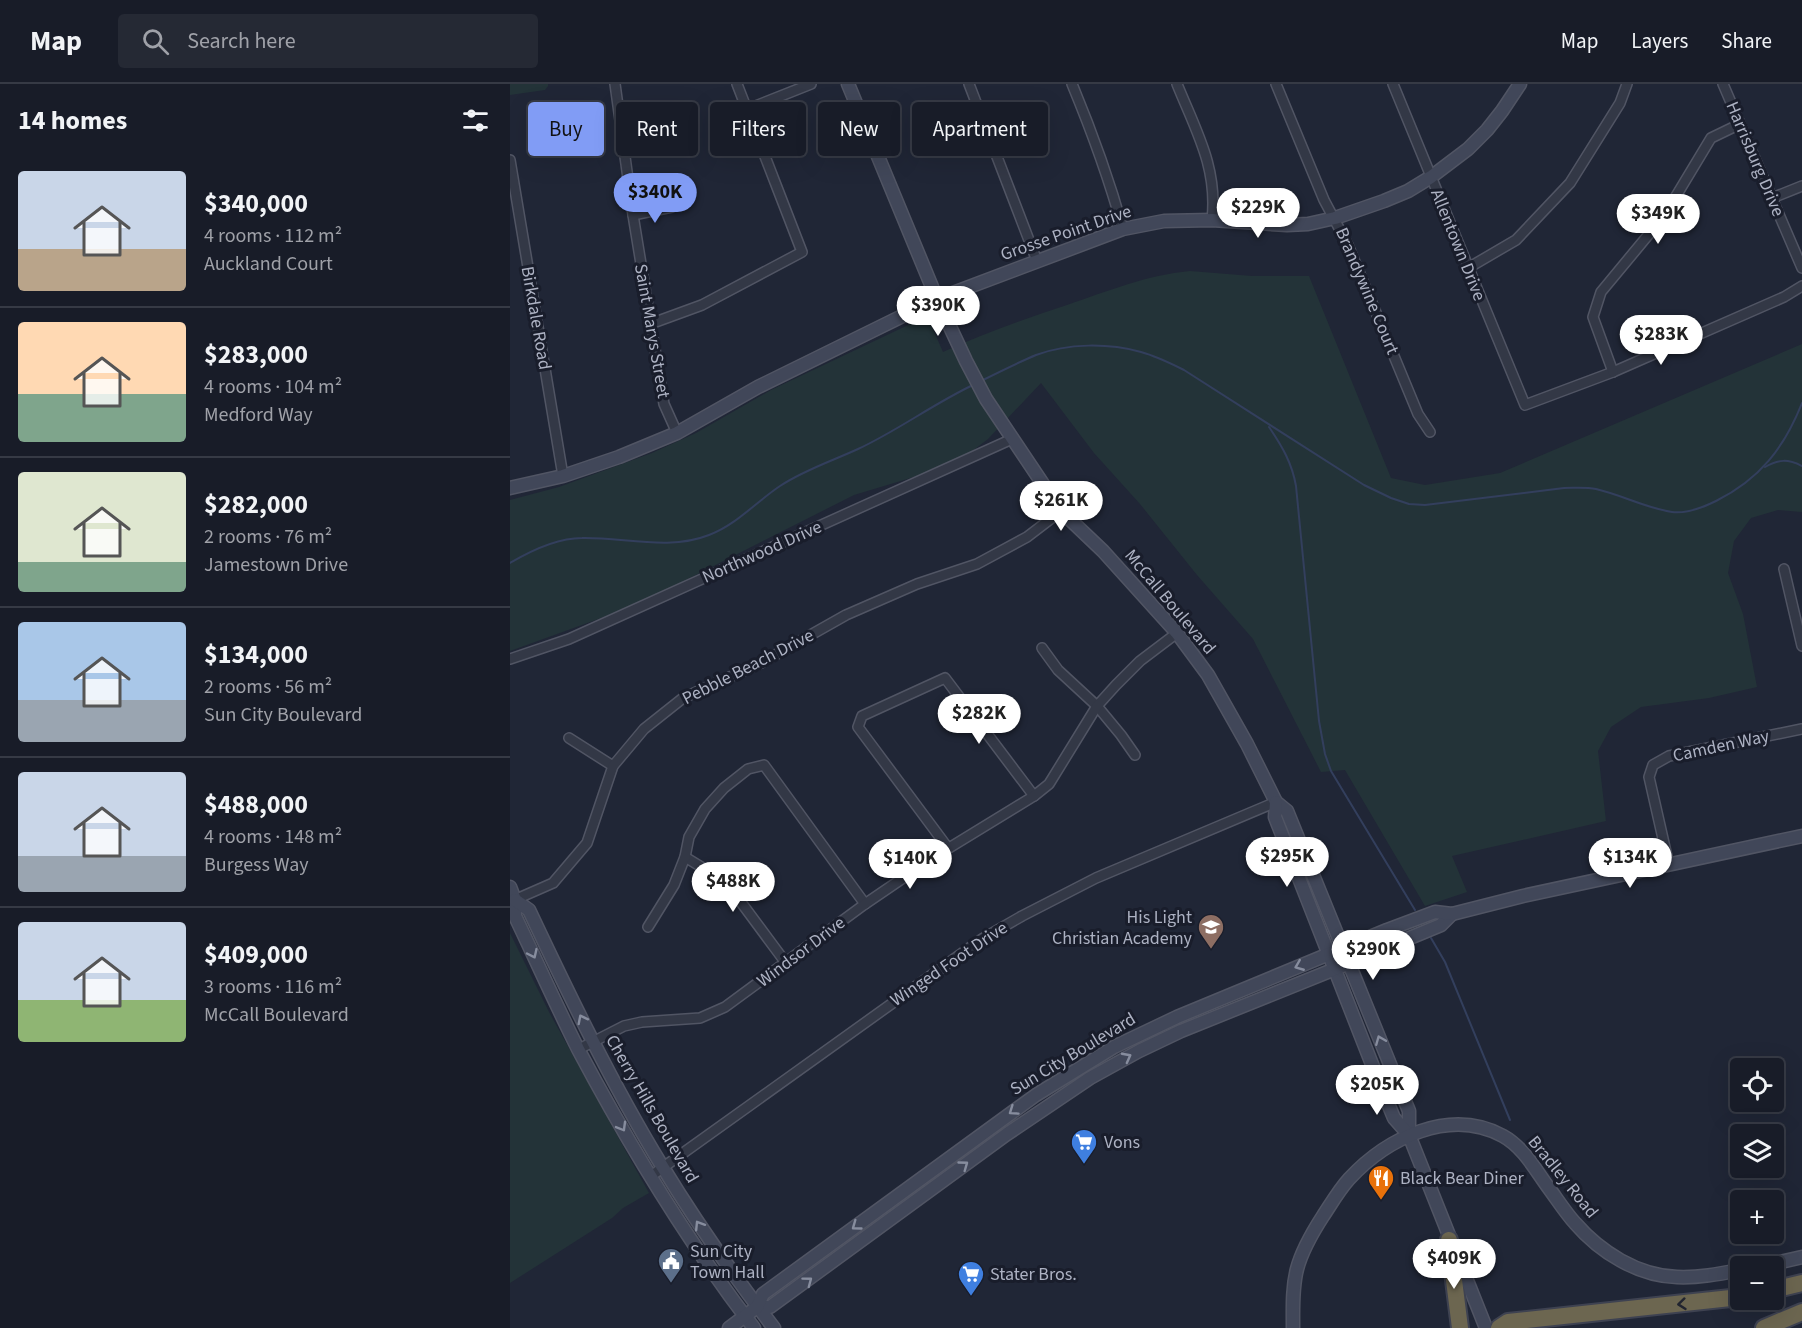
<!DOCTYPE html>
<meta charset="utf-8">
<style>
:root{--surface:#181c28;--page:#252934;--text:#f1f3f6;--muted:#9fa1a8;--line:#363a45;--accent:#819cf5}
body{margin:0;font-family:"Source Sans 3",sans-serif;background:var(--page);color:var(--text);height:100vh;display:flex;flex-direction:column;font-size:22px;white-space:nowrap}
*{box-sizing:border-box;margin:0}
p{font-size:20px;color:var(--muted)}
.icon{flex:none;width:33px;height:33px;fill:none;stroke:currentColor;stroke-width:2;stroke-linecap:round;stroke-linejoin:round}
.map{position:relative;flex:1;overflow:hidden}
.drawer{display:flex;flex-direction:column;background:var(--surface);width:510px}
.drawer>*{flex:none}
.top-card{position:absolute;left:18px;top:18px;width:570px;height:54px;display:flex;gap:12px}
.controls{position:absolute;left:1220px;top:974px;display:grid;gap:12px}
.controls a{display:grid;place-items:center;width:54px;height:54px;border-radius:6px;background:var(--surface);box-shadow:0 6px 24px #0002,0 0 0 2px var(--line);font-size:30px}
.price{position:absolute;translate:-50% -51px;padding:0 14px;border-radius:21px;background:#fff;color:#222;font-size:20px;line-height:39px;filter:drop-shadow(0 2px 3px #0008)}
.price::after{content:'';position:absolute;left:50%;top:36px;width:18px;height:14px;margin-left:-9px;background:inherit;clip-path:polygon(0 0,100% 0,50% 100%)}
.price.current{background:var(--accent);color:#111}
ul{padding:0;list-style:none}
li{display:flex;align-items:center;gap:18px;height:150px;padding:0 18px}
li+li{border-top:2px solid var(--line)}
li span{display:grid;place-items:center;flex:none;width:168px;height:120px;border-radius:6px;color:#555}
li>.icon{margin-inline-start:auto}
span .icon{width:72px;height:72px;fill:#fffc;stroke-width:1}
li b{font-size:26px}
h2{display:flex;justify-content:space-between;align-items:center;height:72px;padding:0 18px;font-size:26px}
.pill{padding:0 21px;border-radius:6px;background:var(--surface);box-shadow:0 6px 24px #0002,0 0 0 2px var(--line);font-size:21px;line-height:54px}
.pill.current{background:var(--accent);color:#111}
header{display:flex;align-items:center;gap:36px;box-sizing:border-box;height:84px;padding:0 30px;background:var(--surface);border-bottom:2px solid var(--line)}
header strong{font-size:28px}
nav{display:flex;gap:33px;margin-inline-start:auto;font-size:21px}
.search{width:420px;height:54px;background:var(--page);display:flex;align-items:center;gap:15px;box-sizing:border-box;padding:0 21px;border-radius:6px;color:var(--muted);font-size:22px}
main{display:flex;flex:1;min-height:0}
.map>svg:first-child{display:block}
.green{fill:#233338}
.lines{fill:none;stroke-linecap:round;stroke-linejoin:round}
.stream{stroke:#333f5d;stroke-width:2}
.street-casing{stroke:#515564;stroke-width:12}
.secondary-casing{stroke:#515564;stroke-width:15}
.highway-casing{stroke:#3e4251;stroke-width:20}
.street{stroke:#333846;stroke-width:9}
.secondary{stroke:#414759;stroke-width:12}
.highway{stroke:#6c6650;stroke-width:16}
.oneway{stroke:#878d9e}
.oneway2{stroke:#21242f}
.labels{text-anchor:middle;dominant-baseline:central;stroke-width:6;stroke-linejoin:round;paint-order:stroke}
.street-label{font-size:18px;fill:#adb2c3;stroke:#191d2b}
.poi-label{font-size:18px;fill:#adb2c3;stroke:#191d2b;text-anchor:start}
</style>
<header>
<strong>Map</strong>
<div class="search"><svg class="icon" aria-label="search" viewBox="0 0 24 24"><circle cx="10" cy="10" r="6"/><path d="M15 15l6 6"/></svg>Search here</div>
<nav><a>Map</a><a>Layers</a><a>Share</a></nav>
</header>
<main>
<section class="drawer">
<h2>14 homes<svg class="icon" aria-label="filters" viewBox="0 0 24 24"><path d="M4 7h16M4 17h16"/><circle cx="9" cy="7" r="2"/><circle cx="15" cy="17" r="2"/></svg></h2>
<ul>
<li><span style="background:linear-gradient(#c9d6e8 65%,#b9a48a 0)"><svg class="icon" aria-label="home" viewBox="0 0 24 24"><path d="M3 11l9-7 9 7M6 9v11h12V9"/></svg></span><div><b>$340,000</b><p>4 rooms · 112 m²</p><p>Auckland Court</p></div></li>
<li><span style="background:linear-gradient(#ffd9b3 60%,#7fa58c 0)"><svg class="icon" aria-label="home" viewBox="0 0 24 24"><path d="M3 11l9-7 9 7M6 9v11h12V9"/></svg></span><div><b>$283,000</b><p>4 rooms · 104 m²</p><p>Medford Way</p></div></li>
<li><span style="background:linear-gradient(#dfe7d0 75%,#7fa58c 0)"><svg class="icon" aria-label="home" viewBox="0 0 24 24"><path d="M3 11l9-7 9 7M6 9v11h12V9"/></svg></span><div><b>$282,000</b><p>2 rooms · 76 m²</p><p>Jamestown Drive</p></div></li>
<li><span style="background:linear-gradient(#a9c7e8 65%,#9aa5b1 0)"><svg class="icon" aria-label="home" viewBox="0 0 24 24"><path d="M3 11l9-7 9 7M6 9v11h12V9"/></svg></span><div><b>$134,000</b><p>2 rooms · 56 m²</p><p>Sun City Boulevard</p></div></li>
<li><span style="background:linear-gradient(#c9d6e8 70%,#9aa5b1 0)"><svg class="icon" aria-label="home" viewBox="0 0 24 24"><path d="M3 11l9-7 9 7M6 9v11h12V9"/></svg></span><div><b>$488,000</b><p>4 rooms · 148 m²</p><p>Burgess Way</p></div></li>
<li><span style="background:linear-gradient(#c9d6e8 65%,#8fb573 0)"><svg class="icon" aria-label="home" viewBox="0 0 24 24"><path d="M3 11l9-7 9 7M6 9v11h12V9"/></svg></span><div><b>$409,000</b><p>3 rooms · 116 m²</p><p>McCall Boulevard</p></div></li>
</ul>
</section>
<div class="map">
<svg width="1292" height="1244" viewBox="0 0 1292 1244">
<rect width="100%" height="100%" fill="#202636"/>
<g class="green">
<path d="M0,0H38V2L35,6L0,11Z"/>
<path d="M680,187L742,192H799L881,394L915,401L990,389L1292,260V428L1268,426L1241,434L1224,457L1218,489L1233,530L1247,603L1199,614L1131,623L1101,643L1088,667L1096,737L942,772L957,808L915,822L835,686L811,688L743,555L687,491L630,420L584,369L531,299L478,355L444,381L344,411L162,503L94,533L0,567V416L49,403L142,369L186,349L261,306L413,234L419,236L433,268C474,249 515,235 557,221C598,207 637,191 680,187Z"/>
<path d="M0,849L39,928L139,1109L113,1124L102,1134L0,1199Z"/>
</g>
<g class="lines">
<g class="stream">
<path d="M471,297C489,288 507,279 526,271C558,259 598,259 631,268C646,272 660,279 674,286L854,401L881,414L899,420L915,421L1054,404C1065,404 1076,403 1086,405C1112,411 1136,424 1162,428C1177,430 1192,424 1206,417C1250,395 1274,364 1292,319"/>
<path d="M759,343C772,362 782,379 786,402L809,637L815,670L821,687L905,826"/>
<path d="M1255,383C1269,375 1278,375 1292,382"/>
<path d="M0,479C22,466 47,454 72,454C113,453 159,467 199,451C226,441 246,418 270,402C294,386 322,377 348,365C387,347 423,320 463,301"/>
<path d="M921,854L935,878L1000,1036"/>
</g>
<g class="street-casing">
<g id="street">
<path d="M105,0L123,131L154,320L167,349"/>
<path d="M459,0L527,177"/>
<path d="M562,0C582,48 599,95 613,145"/>
<path d="M667,0C686,47 708,84 702,136"/>
<path d="M766,0L814,116L838,161L908,330L920,348"/>
<path d="M883,0L1015,321L1103,288L1274,213L1292,202"/>
<path d="M1213,0L1292,184"/>
<path d="M238,25L301,0"/>
<path d="M0,76L53,392"/>
<path d="M1262,114L1292,102"/>
<path d="M123,131L162,123"/>
<path d="M958,184L1006,156L1060,99L1110,19L1117,0"/>
<path d="M140,240L192,221L292,168L227,0"/>
<path d="M1103,288L1083,233L1091,208L1154,132L1201,54L1230,40"/>
<path d="M1274,485L1292,562"/>
<path d="M532,564L548,586L587,622L611,651L625,671"/>
<path d="M0,575L59,555L502,355"/>
<path d="M59,654L103,682"/>
<path d="M438,764L348,643L352,632L435,594L524,712"/>
<path d="M175,773L216,798L276,879"/>
<path d="M1159,781L1139,693L1143,681L1159,672L1292,645"/>
<path d="M2,817L43,799L77,759L103,682L134,645L173,614L251,579L336,531L407,500L467,480L517,453L551,427"/>
<path d="M138,843L164,801L175,773L179,753L195,725L214,704L238,685L254,681L355,820"/>
<path d="M69,965L114,942L132,938L190,934L215,923L355,820L421,775L524,712L539,700L587,622L606,601L630,577L667,549"/>
<path d="M141,1092L472,855L512,832L586,794L766,718"/>
</g>
</g>
<g class="secondary-casing">
<g id="secondary">
<path d="M338,0L427,215L456,277L476,315L551,427L593,467L667,549L698,591L737,660L766,718L777,727L899,1027V1051"/>
<path d="M0,404L53,392L109,373L167,349L248,303L427,215L613,145L654,137L702,136L777,141L798,140L825,134L874,117L898,107L921,93L958,65L977,46L992,27L1010,0"/>
<path d="M766,718L765,733L867,993L884,1034L899,1051L976,1244"/>
<path d="M0,803L5,816V832C26,876 46,921 68,965C119,1061 177,1157 244,1244"/>
<path d="M5,816L19,826C60,913 102,1000 152,1082C186,1138 224,1192 264,1244"/>
<path d="M1253,1182L1292,1173"/>
<path d="M247,1223H260L497,1050L580,994L629,967L671,947L825,885L931,841L942,830"/>
<path d="M219,1244L247,1223L253,1210L526,1011L604,963L667,933L877,846L925,828L942,830L1013,812L1292,752"/>
<path d="M783,1244C783,1225 782,1204 787,1185C792,1166 802,1149 813,1132C821,1120 829,1106 839,1095C877,1054 940,1023 993,1052C1013,1063 1025,1085 1038,1103C1047,1115 1055,1128 1065,1139C1090,1168 1128,1192 1167,1193C1188,1194 1209,1190 1230,1186"/>
</g>
</g>
<g class="highway-casing">
<g id="highway">
<path d="M939,1156L950,1244"/>
<path d="M1263,1206L1292,1199"/>
<path d="M989,1244L998,1238L1230,1213"/>
<path d="M1254,1244L1292,1228"/>
</g>
</g>
<use href="#street" class="street"/>
<use href="#secondary" class="secondary"/>
<use href="#highway" class="highway"/>
</g>
<defs><path id="oneway-chevron" d="M-2-3.5L2.5 0L-2 3.5" fill="none" stroke-width="1.6" stroke-linecap="round" stroke-linejoin="round" transform="scale(1.5)"/></defs>
<g class="oneway">
<use href="#oneway-chevron" transform="translate(23 870) rotate(65)"/>
<use href="#oneway-chevron" transform="translate(789 882) rotate(158)"/>
<use href="#oneway-chevron" transform="translate(72 935) rotate(-117)"/>
<use href="#oneway-chevron" transform="translate(870 956) rotate(-112)"/>
<use href="#oneway-chevron" transform="translate(617 973) rotate(-28)"/>
<use href="#oneway-chevron" transform="translate(503 1027) rotate(145)"/>
<use href="#oneway-chevron" transform="translate(112 1043) rotate(60)"/>
<use href="#oneway-chevron" transform="translate(454 1081) rotate(-36)"/>
<use href="#oneway-chevron" transform="translate(189 1141) rotate(-122)"/>
<use href="#oneway-chevron" transform="translate(346 1142) rotate(144)"/>
<use href="#oneway-chevron" transform="translate(298 1197) rotate(-37)"/>
</g>
<use class="oneway2" href="#oneway-chevron" transform="translate(1172 1220) rotate(174)"/>
<defs>
<g id="school-pin" transform="scale(1.35)"><path d="M0 17L-7.5 6A9.5 9.5 0 1 1 7.5 6Z" fill="#8d6e63" stroke="#191d2b"/><path d="M0-5L7-2L0 1L-7-2ZM-4 1L0 2.5L4 1V4Q0 6-4 4Z" fill="#fff"/></g>
<g id="supermarket-pin" transform="scale(1.35)"><path d="M0 17L-7.5 6A9.5 9.5 0 1 1 7.5 6Z" fill="#3f7fe0" stroke="#191d2b"/><path d="M-6-5.5h2.5l.6 2H6L4.5 2H-2.5L-4.4-4H-6ZM-1.5 3.2a1.3 1.3 0 1 0 .1 0ZM3 3.2a1.3 1.3 0 1 0 .1 0Z" fill="#fff"/></g>
<g id="restaurant-pin" transform="scale(1.35)"><path d="M0 17L-7.5 6A9.5 9.5 0 1 1 7.5 6Z" fill="#e8710a" stroke="#191d2b"/><path d="M-5-6h1v4h1v-4h1v4h1v-4h1v5L-1.5 .5V6h-2V.5L-5-1ZM5-6V6H3V1.5H1.5Q1.5-4 5-6Z" fill="#fff"/></g>
<g id="civic-pin" transform="scale(1.35)"><path d="M0 17L-7.5 6A9.5 9.5 0 1 1 7.5 6Z" fill="#5c6f8a" stroke="#191d2b"/><path d="M-.6-6.5H3V-4.5H.6V-3L4-1V1h2V6H-6V1h2V-1L-.6-3ZM-1.2 2.5V6h2.4V2.5Z" fill="#fff"/></g>
</defs>
<g fill-rule="evenodd">
<use href="#school-pin" x="701" y="843"/>
<use href="#supermarket-pin" x="574" y="1058"/>
<use href="#restaurant-pin" x="871" y="1094"/>
<use href="#civic-pin" x="161" y="1177"/>
<use href="#supermarket-pin" x="461" y="1190"/>
</g>
<g class="labels">
<g class="street-label">
<text transform="translate(1245 75) rotate(67)">Harrisburg Drive</text>
<text transform="translate(556 149) rotate(-19)">Grosse Point Drive</text>
<text transform="translate(948 161) rotate(68)">Allentown Drive</text>
<text transform="translate(857 207) rotate(67)">Brandywine Court</text>
<text transform="translate(26 234) rotate(80)">Birkdale Road</text>
<text transform="translate(142 247) rotate(80)">Saint Marys Street</text>
<text transform="translate(252 468) rotate(-24)">Northwood Drive</text>
<text transform="translate(660 518) rotate(50)">McCall Boulevard</text>
<text transform="translate(238 583) rotate(-27)">Pebble Beach Drive</text>
<text transform="translate(1211 662) rotate(-12)">Camden Way</text>
<text transform="translate(291 868) rotate(-37)">Windsor Drive</text>
<text transform="translate(439 880) rotate(-34)">Winged Foot Drive</text>
<text transform="translate(563 970) rotate(-31)">Sun City Boulevard</text>
<text transform="translate(142 1025) rotate(60)">Cherry Hills Boulevard</text>
<text transform="translate(1053 1093) rotate(51)">Bradley Road</text>
</g>
<g class="poi-label">
<text x="682" y="833" text-anchor="end">His Light<tspan x="682" dy="21">Christian Academy</tspan></text>
<text x="594" y="1058">Vons</text>
<text x="890" y="1094">Black Bear Diner</text>
<text x="180" y="1167">Sun City<tspan x="180" dy="21">Town Hall</tspan></text>
<text x="480" y="1190">Stater Bros.</text>
</g>
</g>
</svg>
<div class="controls">
<a><svg class="icon" aria-label="locate" viewBox="0 0 24 24"><circle cx="12" cy="12" r="6"/><path d="M12 2v4M12 18v4M2 12h4M18 12h4"/></svg></a>
<a><svg class="icon" aria-label="layers" viewBox="0 0 24 24"><path d="M12 4l9 5-9 5-9-5zM3 14l9 5 9-5"/></svg></a>
<a>+</a>
<a>−</a>
</div>
<b class="price current" style="left:145px;top:140px">$340K</b>
<b class="price" style="left:748px;top:155px">$229K</b>
<b class="price" style="left:1148px;top:161px">$349K</b>
<b class="price" style="left:428px;top:253px">$390K</b>
<b class="price" style="left:1151px;top:282px">$283K</b>
<b class="price" style="left:551px;top:448px">$261K</b>
<b class="price" style="left:469px;top:661px">$282K</b>
<b class="price" style="left:777px;top:804px">$295K</b>
<b class="price" style="left:1120px;top:805px">$134K</b>
<b class="price" style="left:400px;top:806px">$140K</b>
<b class="price" style="left:223px;top:829px">$488K</b>
<b class="price" style="left:863px;top:897px">$290K</b>
<b class="price" style="left:867px;top:1032px">$205K</b>
<b class="price" style="left:944px;top:1206px">$409K</b>
<div class="top-card">
<a class="pill current">Buy</a>
<a class="pill">Rent</a>
<a class="pill">Filters</a>
<a class="pill">New</a>
<a class="pill">Apartment</a>
</div>
</div>
</main>
